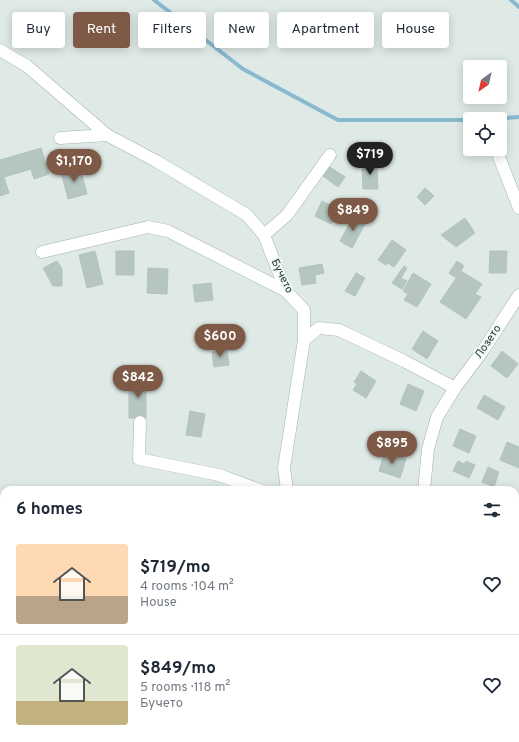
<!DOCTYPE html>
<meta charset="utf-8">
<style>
:root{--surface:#fff;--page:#f2f2f3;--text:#1f2937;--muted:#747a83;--line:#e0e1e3;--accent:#7d5946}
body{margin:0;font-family:Overpass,sans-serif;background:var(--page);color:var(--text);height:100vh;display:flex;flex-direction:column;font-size:15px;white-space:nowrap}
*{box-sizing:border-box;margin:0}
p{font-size:13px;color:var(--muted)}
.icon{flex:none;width:22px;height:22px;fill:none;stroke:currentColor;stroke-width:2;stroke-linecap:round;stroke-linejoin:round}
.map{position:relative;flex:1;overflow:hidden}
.drawer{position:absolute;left:0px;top:486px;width:519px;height:256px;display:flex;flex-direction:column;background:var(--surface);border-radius:12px 12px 0 0;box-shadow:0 2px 10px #0003}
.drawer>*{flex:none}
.guide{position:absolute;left:12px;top:12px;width:495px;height:36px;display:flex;gap:8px}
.needle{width:26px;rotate:214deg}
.tools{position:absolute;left:463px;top:60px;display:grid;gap:8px}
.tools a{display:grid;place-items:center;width:44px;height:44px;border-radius:4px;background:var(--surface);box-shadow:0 2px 10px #0003;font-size:20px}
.price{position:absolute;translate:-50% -34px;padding:0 9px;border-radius:14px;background:var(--accent);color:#fff;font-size:13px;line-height:26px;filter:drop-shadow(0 1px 2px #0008)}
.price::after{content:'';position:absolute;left:50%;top:24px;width:12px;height:9px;margin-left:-6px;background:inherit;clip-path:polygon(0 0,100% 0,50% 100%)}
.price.selected{background:#222;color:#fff}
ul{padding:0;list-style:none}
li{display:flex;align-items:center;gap:12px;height:100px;padding:0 16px}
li+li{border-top:1px solid var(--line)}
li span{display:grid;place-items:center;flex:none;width:112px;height:80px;border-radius:4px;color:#555}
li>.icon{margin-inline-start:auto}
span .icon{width:48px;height:48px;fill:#fffc;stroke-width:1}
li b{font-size:17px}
h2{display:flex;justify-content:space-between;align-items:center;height:48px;padding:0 16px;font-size:17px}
.pill{padding:0 14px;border-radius:4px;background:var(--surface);box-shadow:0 2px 10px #0003;font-size:14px;line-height:36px}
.pill.selected{background:var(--accent);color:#fff}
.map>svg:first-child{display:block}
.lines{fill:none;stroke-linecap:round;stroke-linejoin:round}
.stream{stroke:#88b9cf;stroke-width:4}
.building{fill:#b5c5c0;stroke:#b2c4bf}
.minor-casing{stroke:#a2b2af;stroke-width:13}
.minor{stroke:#fff;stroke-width:12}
.labels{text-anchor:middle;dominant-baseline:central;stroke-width:4;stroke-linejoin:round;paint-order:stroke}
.street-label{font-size:11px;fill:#213a37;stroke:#f0f7f4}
</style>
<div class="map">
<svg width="519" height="742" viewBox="0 0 519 742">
<rect width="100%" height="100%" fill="#dfeae7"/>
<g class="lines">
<g class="stream">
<path d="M154,0L243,69L338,120H470"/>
<path d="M511,0L519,7"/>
<path d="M490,119L519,117"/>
</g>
</g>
<g class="building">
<path d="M426,17L439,34L428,43L415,27Z"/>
<path d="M41,148L49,174L34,179L31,169L4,177L9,193L0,196V160Z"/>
<path d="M362,162H377L378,189H363Z"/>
<path d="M80,167L87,194L68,199L61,172Z"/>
<path d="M330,167L345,177L338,187L323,176Z"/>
<path d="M425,188L434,196L425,205L417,197Z"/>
<path d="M322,201L338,209L331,224L315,216Z"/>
<path d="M354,215L366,222L352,248L340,241Z"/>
<path d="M465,218L475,233L456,247L441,235Z"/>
<path d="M392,240L406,250L394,267L388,263L386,265L378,260Z"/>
<path d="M95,251L103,284L87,288L79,255Z"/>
<rect x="116" y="251" width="18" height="24"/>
<path d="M490,251H507L506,273H489Z"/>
<path d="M57,261L62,269V286H53L43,268Z"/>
<path d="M457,261L464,266L456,278L449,273Z"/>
<path d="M322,264L324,273L315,275L316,283L302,285L299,268Z"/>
<path d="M404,266L407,268L401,278L407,281L402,289L392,283Z"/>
<path d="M148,268L168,269L167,294L147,293Z"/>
<path d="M461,271L482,284L475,294L481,297L466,319L440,302Z"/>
<path d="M356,273L365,278L355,296L345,291Z"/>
<path d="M413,273L431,284L417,307L404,300L408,294L403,291Z"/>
<path d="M211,283L213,300L195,302L193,285Z"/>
<path d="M423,331L438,341L427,359L412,349Z"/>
<path d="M227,350L229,365L214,367L212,352Z"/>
<path d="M502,351L518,364L507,378L491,366Z"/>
<path d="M361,371L376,381L366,398L353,390L357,384L354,382Z"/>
<path d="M146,380V418H129V381Z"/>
<path d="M408,384L424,391L416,411L400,404Z"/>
<path d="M484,395L505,407L498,420L477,408Z"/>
<path d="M190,411L205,414L201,437L186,435Z"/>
<path d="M460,429L476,436L469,453L453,446Z"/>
<path d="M507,442L519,447V468L500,460Z"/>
<path d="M385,451L406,459L400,478L379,471Z"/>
<path d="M458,461L464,464L466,461L475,465L469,478L453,471Z"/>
<path d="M488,467L499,472L494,487L482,482Z"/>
</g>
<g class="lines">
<g class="minor-casing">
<g id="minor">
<path d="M0,50L27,66L107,135"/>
<path d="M60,138L107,135L156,161L247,215L264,235L286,291L304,310V340L284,468L287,490"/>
<path d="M496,149L519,208"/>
<path d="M264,235L287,215L330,155"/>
<path d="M42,252L148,227L168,231L286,291"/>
<path d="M304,340L319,328L339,330L404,361L455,388"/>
<path d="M140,422L139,459L219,475L260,490"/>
<path d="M424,490L428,449L437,417L455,388L482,352L519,295"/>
<path d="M515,537L519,539"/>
<path d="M405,738L406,742"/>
</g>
</g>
<use href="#minor" class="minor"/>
</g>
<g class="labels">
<g class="street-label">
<text transform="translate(282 276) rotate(64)">Бучето</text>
<text transform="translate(488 342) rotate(-56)">Лозето</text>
</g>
</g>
</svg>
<div class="tools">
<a><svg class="needle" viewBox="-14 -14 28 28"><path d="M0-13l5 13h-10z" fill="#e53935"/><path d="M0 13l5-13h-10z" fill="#747a83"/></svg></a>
<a><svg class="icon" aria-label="locate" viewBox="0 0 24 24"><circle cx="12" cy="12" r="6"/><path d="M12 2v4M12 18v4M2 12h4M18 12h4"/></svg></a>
</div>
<b class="price selected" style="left:370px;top:176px">$719</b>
<b class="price" style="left:74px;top:183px">$1,170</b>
<b class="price" style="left:353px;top:232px">$849</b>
<b class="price" style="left:220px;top:358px">$600</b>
<b class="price" style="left:138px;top:399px">$842</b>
<b class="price" style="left:392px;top:465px">$895</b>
<div class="guide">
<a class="pill">Buy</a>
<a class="pill selected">Rent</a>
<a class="pill">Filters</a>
<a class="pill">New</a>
<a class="pill">Apartment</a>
<a class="pill">House</a>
</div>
<section class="drawer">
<h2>6 homes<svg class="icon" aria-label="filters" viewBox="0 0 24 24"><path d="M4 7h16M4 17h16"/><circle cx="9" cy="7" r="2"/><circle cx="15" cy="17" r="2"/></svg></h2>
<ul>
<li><span style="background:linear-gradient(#ffd9b3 65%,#b9a48a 0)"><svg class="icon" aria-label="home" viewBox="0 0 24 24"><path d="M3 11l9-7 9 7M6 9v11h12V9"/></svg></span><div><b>$719/mo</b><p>4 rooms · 104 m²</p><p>House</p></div><svg class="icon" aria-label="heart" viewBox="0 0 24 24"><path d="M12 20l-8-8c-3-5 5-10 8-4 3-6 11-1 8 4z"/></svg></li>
<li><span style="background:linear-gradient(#dfe7d0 70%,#c2b280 0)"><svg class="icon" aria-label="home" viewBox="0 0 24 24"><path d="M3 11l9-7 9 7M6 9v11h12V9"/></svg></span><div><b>$849/mo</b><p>5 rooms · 118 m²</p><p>Бучето</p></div><svg class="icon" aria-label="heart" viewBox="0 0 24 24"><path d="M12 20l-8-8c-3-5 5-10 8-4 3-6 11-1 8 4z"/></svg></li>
</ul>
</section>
</div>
